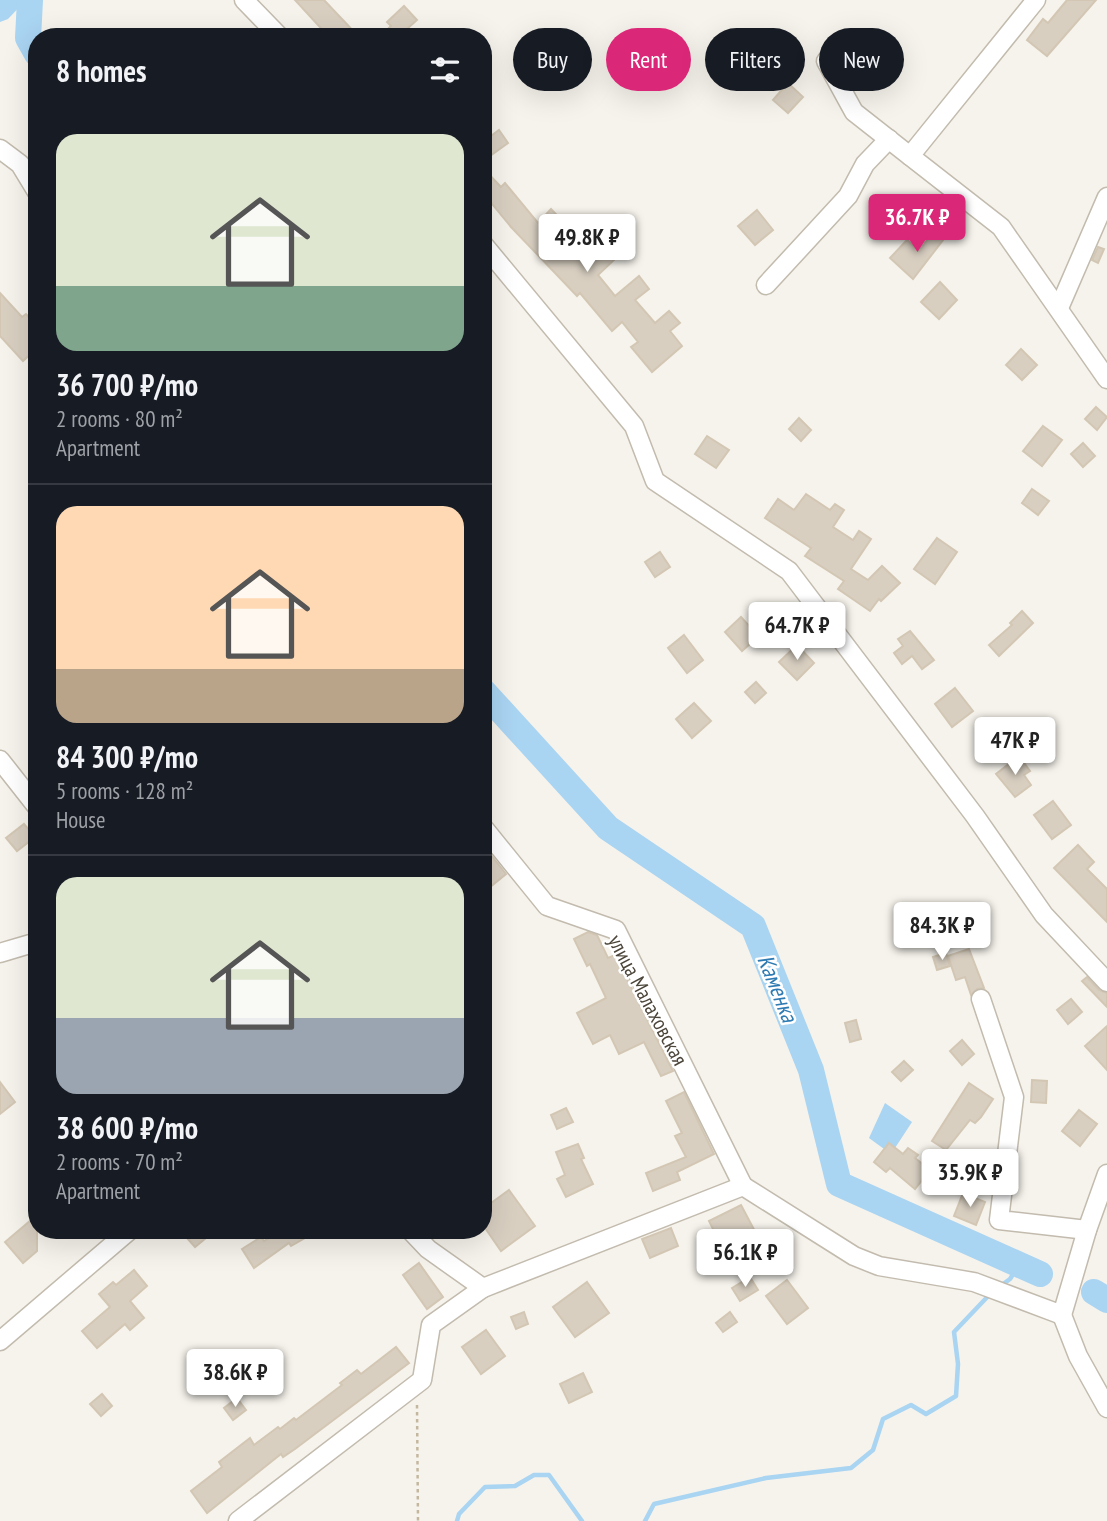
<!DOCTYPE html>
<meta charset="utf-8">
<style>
:root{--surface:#171b24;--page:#20242c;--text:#f1f3f6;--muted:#9ea1a6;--line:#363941;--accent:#db2777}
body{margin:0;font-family:"PT Sans Narrow",sans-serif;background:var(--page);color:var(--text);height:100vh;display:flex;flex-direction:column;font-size:26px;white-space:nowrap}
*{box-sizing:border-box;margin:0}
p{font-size:23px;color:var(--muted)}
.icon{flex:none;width:38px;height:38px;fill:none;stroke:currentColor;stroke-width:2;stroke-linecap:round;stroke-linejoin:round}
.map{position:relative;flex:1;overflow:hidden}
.details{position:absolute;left:28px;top:28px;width:464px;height:1211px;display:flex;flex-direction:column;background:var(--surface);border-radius:28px;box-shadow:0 7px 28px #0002}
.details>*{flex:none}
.guide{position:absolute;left:513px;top:28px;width:488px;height:63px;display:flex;gap:14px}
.price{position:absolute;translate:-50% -60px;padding:0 16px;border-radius:7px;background:#fff;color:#222;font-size:23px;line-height:46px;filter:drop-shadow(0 2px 4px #0008)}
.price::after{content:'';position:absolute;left:50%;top:42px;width:21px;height:16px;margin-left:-10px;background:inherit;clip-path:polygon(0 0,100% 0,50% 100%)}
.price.current{background:var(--accent);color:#fff}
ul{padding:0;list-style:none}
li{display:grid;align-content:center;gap:14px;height:371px;padding:0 28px}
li+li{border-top:2px solid var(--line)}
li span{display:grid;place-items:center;height:217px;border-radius:21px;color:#555}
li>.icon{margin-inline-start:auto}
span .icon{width:126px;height:126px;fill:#fffc;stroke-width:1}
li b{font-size:30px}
h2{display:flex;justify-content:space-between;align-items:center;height:84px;padding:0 28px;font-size:30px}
.chip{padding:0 24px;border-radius:32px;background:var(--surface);box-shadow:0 7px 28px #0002;font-size:24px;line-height:63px}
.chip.current{background:var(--accent);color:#fff}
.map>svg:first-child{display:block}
.water{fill:#a9d4f2}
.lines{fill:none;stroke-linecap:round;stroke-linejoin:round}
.stream{stroke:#a9d4f2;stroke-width:4.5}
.river{stroke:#a9d4f2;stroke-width:26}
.building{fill:#d8cfc1;stroke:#d3c7b4;stroke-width:2}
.minor-casing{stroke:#c2bbae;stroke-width:21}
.path{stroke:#c4b79f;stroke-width:2.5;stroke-dasharray:3.5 3.5;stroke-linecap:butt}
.minor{stroke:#fff;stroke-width:18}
.labels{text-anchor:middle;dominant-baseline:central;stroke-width:5;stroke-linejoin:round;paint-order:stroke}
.street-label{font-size:21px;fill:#4b4439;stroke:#fff}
.water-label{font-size:23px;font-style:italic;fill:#2e7ab2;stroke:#fff}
</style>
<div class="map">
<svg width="1107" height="1521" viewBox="0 0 1107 1521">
<rect width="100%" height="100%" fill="#f6f3ec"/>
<g class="water">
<path d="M0,0H26L8,19L0,22Z"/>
<path d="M885,1103L912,1122L891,1154L869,1138Z"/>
</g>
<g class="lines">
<g class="stream">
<path d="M999,1287L1010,1279L1019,1265"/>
<path d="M457,1521L459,1514L485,1487L515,1486L534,1475H549L582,1521"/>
<path d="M645,1521L654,1504L766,1478L851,1468L873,1450L883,1419L911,1405L926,1414L956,1396L958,1364L954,1332L992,1292"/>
</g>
<g class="river">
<path d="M30,0L28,38L37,54"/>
<path d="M483,691L608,828L753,926L811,1070L839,1184L1040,1274"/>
<path d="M1094,1292L1107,1300"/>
</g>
</g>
<g class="building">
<path d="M295,0H324L359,37H329Z"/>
<path d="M1067,0H1096L1047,56L1027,40L1043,19L1048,23Z"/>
<path d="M404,6L417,20L398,37H379L391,26L387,22Z"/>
<path d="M788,83L803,97L788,113L773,100Z"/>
<path d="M499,130L508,143L483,161V142Z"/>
<path d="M483,168L501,187L505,183L538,223L551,209L568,227L574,222L599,248L603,245L616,258L598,275L615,296L639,276L649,289L635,300L655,323L669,311L680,323L670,331L682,346L652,372L631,347L638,342L622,322L612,331L580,293L577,296L511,227L483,193Z"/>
<path d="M757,210L773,230L755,245L738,226Z"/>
<path d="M937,227L947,235L913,279L890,258L907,240L919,251Z"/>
<path d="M1098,247L1104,249L1098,263L1092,260Z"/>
<path d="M940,282L957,300L939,319L921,302Z"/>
<path d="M0,293L22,317L26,314L37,326V348L23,361L0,336Z"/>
<path d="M1021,349L1037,365L1022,380L1006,365Z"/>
<path d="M1096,407L1107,417L1097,430L1085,419Z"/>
<path d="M799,418L811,430L801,441L789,429Z"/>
<path d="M1043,426L1062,440L1042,466L1023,451Z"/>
<path d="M707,436L729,450L716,468L695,454Z"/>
<path d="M1083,443L1095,456L1083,467L1071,454Z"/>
<path d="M1032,489L1049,501L1038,515L1022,503Z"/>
<path d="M806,494L830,510L835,504L844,510L833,527L853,540L859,531L871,539L851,569L868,580L882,566L900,583L881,601L879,599L870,611L838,589L844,581L805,556L811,548L765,518L778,499L794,510Z"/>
<path d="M937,538L957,552L935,584L914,569Z"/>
<path d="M660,552L670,567L655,577L645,562Z"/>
<path d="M775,608L787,623L774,632L770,626L742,651L725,632L741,617L750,627Z"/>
<path d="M1022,611L1033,623L999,656L989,645L1012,625L1010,623Z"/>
<path d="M910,631L934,660L922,669L912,656L902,664L894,653L903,646L898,639Z"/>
<path d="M684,635L703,660L687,673L668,648Z"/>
<path d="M797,645L814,663L797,680L779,662Z"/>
<path d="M756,682L766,693L755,703L745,692Z"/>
<path d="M955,688L973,711L952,727L935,704Z"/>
<path d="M694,703L711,721L692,738L676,719Z"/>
<path d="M1019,756L1030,771L1024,775L1031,785L1015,797L996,774Z"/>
<path d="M1053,801L1071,825L1052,839L1034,815Z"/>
<path d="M24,824L35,837L17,851L6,838Z"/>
<path d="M483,845L506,874L483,893Z"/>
<path d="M1078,845L1094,862L1087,869L1107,889V922L1054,868Z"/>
<path d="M588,932L597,935L608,958L615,955L673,1071L661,1076L644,1042L619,1054L610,1035L593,1044L577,1013L606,998L590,964L587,966L574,939Z"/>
<path d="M969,949L984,988L977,989L971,995L965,977L956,980L948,956Z"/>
<path d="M946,953L950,966L937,970L933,957Z"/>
<path d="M1087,977L1099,990L1107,993V1007L1082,981Z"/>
<path d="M1071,999L1082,1012L1068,1024L1057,1010Z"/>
<path d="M856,1020L861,1039L850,1042L845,1023Z"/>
<path d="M1107,1026V1070L1085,1046Z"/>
<path d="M962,1040L974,1054L962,1065L950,1051Z"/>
<path d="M904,1061L913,1070L901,1081L892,1072Z"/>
<path d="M1032,1080L1047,1081L1046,1103L1031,1102Z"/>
<path d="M0,1082L15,1102L0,1114Z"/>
<path d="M969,1083L993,1099L981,1117L975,1123L970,1120L946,1150L932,1141Z"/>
<path d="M684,1092L714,1154L677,1172L680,1180L653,1191L646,1173L686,1157L675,1136L682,1133L666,1101Z"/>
<path d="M566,1108L573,1122L557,1129L551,1115Z"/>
<path d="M1079,1110L1097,1124L1080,1146L1062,1131Z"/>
<path d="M889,1143L903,1154L908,1148L918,1155L915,1158L930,1170L915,1189L890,1168L886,1172L874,1162Z"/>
<path d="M578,1144L584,1158L581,1159L593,1184L566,1197L557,1179L565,1175L556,1152Z"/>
<path d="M509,1190L535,1226L501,1251L483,1225V1209Z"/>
<path d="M963,1193L985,1202L976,1225L954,1216Z"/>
<path d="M741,1205L767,1254L741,1267L728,1241L721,1245L709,1221Z"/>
<path d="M37,1215V1251L23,1263L5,1242Z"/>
<path d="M671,1228L678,1246L650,1258L642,1239Z"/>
<path d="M196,1230L206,1238L195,1247L187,1238Z"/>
<path d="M282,1230H319L291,1246L289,1243L254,1268L242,1249L261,1237L264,1241Z"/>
<path d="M419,1263L443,1297L427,1309L403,1275Z"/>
<path d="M134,1270L147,1286L130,1301L144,1318L130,1330L125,1324L97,1348L82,1331L110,1307L99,1294L113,1282L116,1285Z"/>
<path d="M750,1277L758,1290L740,1301L732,1288Z"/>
<path d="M787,1280L808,1308L787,1324L766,1296Z"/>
<path d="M587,1282L609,1313L575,1337L553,1307Z"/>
<path d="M524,1312L528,1324L516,1329L511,1317Z"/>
<path d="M730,1312L737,1322L723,1332L716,1323Z"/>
<path d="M486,1330L505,1356L481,1374L462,1347Z"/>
<path d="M396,1347L409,1363L295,1449L283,1457L281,1454L207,1513L191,1491L222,1467L219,1462L250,1438L254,1445L278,1427L280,1429L294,1418L296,1420L342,1385L340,1383L357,1370L361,1374Z"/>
<path d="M583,1373L592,1392L569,1403L560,1384Z"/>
<path d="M102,1394L112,1406L101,1416L90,1404Z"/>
<path d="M237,1398L246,1410L233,1420L224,1408Z"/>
</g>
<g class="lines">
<g class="minor-casing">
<g id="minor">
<path d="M244,0L280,37"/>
<path d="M1036,0L910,156L1001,227L1107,379"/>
<path d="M826,61L854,112L910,156"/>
<path d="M0,149L20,164L37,192"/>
<path d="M483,244L634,426L655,481L789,571L975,816L1044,915L1107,982"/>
<path d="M766,285L848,196L865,164L889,139"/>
<path d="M1059,308L1107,197"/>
<path d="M0,760L37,807"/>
<path d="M483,827L547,906L616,930L743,1186"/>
<path d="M0,953L30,944L37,945"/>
<path d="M981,999L1014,1097L999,1220L1087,1230"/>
<path d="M410,1230L428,1249L483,1288L743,1186L854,1256L879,1266L974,1282L1062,1315"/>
<path d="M1062,1315L1087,1230L1107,1174"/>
<path d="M1062,1315L1078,1356L1107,1408"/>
<path d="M0,1341L130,1230"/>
<path d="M238,1521L422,1380L431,1325L483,1288"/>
</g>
</g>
<path class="path" d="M417,1405L418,1521"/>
<use href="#minor" class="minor"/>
</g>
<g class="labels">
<g class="street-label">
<text transform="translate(648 1000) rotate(62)">улица Малаховская</text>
</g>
<g class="water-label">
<text transform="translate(778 988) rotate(68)">Каменка</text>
</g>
</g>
</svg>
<b class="price current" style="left:917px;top:254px">36.7K ₽</b>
<b class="price" style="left:587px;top:274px">49.8K ₽</b>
<b class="price" style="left:797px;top:662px">64.7K ₽</b>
<b class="price" style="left:1015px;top:777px">47K ₽</b>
<b class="price" style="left:942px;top:962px">84.3K ₽</b>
<b class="price" style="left:970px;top:1209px">35.9K ₽</b>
<b class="price" style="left:745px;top:1289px">56.1K ₽</b>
<b class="price" style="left:235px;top:1409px">38.6K ₽</b>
<div class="guide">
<a class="chip">Buy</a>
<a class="chip current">Rent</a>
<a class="chip">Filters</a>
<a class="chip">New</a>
</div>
<section class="details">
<h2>8 homes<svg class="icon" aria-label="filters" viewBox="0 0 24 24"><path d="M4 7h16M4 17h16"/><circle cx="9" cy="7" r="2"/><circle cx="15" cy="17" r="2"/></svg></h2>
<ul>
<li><span style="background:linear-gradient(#dfe7d0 70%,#7fa58c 0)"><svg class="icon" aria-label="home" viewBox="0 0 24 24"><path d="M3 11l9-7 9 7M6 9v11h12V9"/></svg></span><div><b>36 700 ₽/mo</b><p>2 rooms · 80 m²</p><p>Apartment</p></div></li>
<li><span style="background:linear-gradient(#ffd9b3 75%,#b9a48a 0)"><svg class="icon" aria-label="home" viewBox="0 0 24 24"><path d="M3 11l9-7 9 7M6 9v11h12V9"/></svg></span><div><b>84 300 ₽/mo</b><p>5 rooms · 128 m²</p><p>House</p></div></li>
<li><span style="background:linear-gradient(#dfe7d0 65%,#9aa5b1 0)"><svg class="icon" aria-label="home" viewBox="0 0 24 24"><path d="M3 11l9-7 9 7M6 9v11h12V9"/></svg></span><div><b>38 600 ₽/mo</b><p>2 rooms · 70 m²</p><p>Apartment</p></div></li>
</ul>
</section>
</div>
